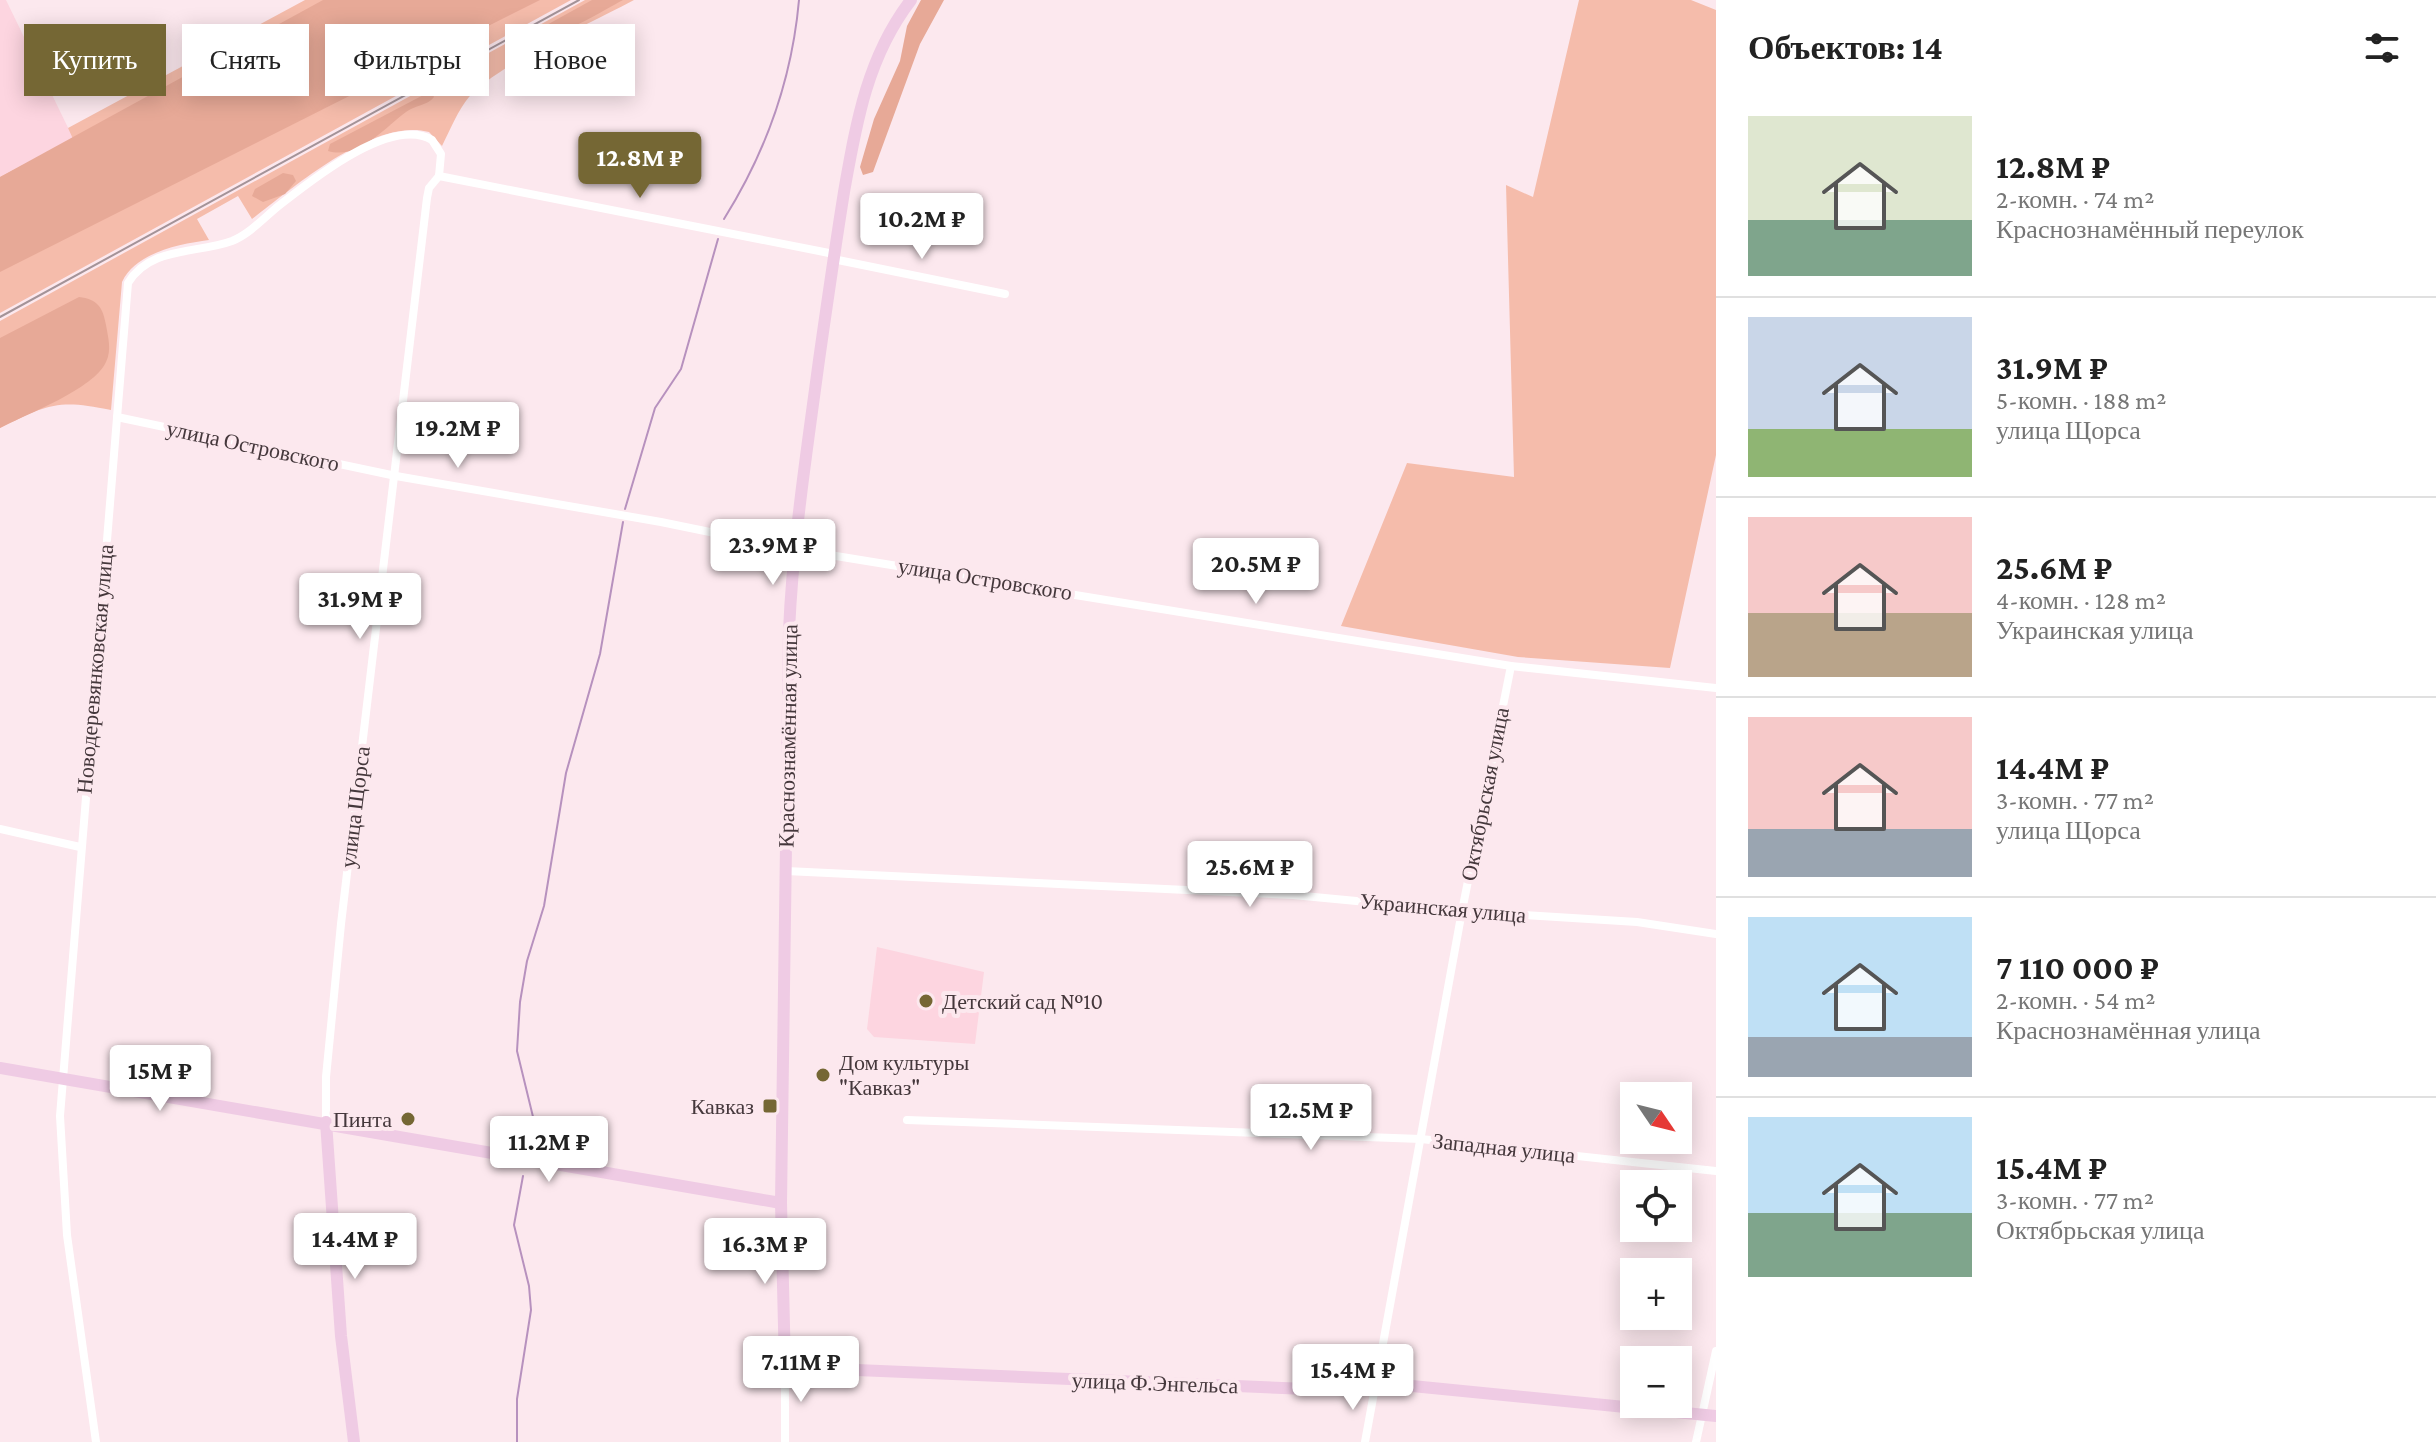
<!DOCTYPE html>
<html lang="ru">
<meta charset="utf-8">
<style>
:root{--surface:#fff;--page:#f6f6f6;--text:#222;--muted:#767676;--line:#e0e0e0;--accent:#756734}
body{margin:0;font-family:"Crimson Pro",serif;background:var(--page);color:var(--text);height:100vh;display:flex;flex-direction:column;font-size:30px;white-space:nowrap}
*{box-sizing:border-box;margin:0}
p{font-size:26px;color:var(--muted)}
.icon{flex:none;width:44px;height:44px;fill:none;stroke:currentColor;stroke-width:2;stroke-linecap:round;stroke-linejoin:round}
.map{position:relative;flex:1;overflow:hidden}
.side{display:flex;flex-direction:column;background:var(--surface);width:720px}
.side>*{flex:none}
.banner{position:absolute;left:24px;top:24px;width:760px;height:72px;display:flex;gap:16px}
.needle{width:52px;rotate:125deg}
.buttons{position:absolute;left:1620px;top:1082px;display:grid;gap:16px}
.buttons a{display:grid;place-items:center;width:72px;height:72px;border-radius:0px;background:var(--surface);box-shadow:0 4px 20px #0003;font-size:40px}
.price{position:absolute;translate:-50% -68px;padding:0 18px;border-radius:8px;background:#fff;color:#222;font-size:26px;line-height:52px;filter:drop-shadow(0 2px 4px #0008)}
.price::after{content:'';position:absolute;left:50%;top:48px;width:24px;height:18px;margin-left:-12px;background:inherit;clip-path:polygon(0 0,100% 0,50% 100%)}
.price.current{background:var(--accent);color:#fff}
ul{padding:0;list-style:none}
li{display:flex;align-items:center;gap:24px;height:200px;padding:0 32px}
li+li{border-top:2px solid var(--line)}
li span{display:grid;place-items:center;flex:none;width:224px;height:160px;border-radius:0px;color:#555}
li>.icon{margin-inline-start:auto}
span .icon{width:96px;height:96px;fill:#fffc;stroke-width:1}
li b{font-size:34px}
h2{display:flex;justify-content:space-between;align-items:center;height:96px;padding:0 32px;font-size:34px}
.chip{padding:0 28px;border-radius:0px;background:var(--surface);box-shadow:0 4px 20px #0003;font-size:28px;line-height:72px}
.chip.current{background:var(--accent);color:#fff}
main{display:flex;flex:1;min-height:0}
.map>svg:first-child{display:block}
.built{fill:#fdd5e0}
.green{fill:#f5bcab}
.forest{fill:#e7a997}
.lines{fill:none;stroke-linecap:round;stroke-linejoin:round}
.stream{stroke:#b791be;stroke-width:2}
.minor{stroke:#fff;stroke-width:8}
.secondary{stroke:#efcbe4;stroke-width:12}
.rail{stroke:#a49398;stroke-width:2}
.poi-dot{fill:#756734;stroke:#fce8ee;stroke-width:3}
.labels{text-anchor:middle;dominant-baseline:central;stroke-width:8;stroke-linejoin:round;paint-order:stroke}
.street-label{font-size:22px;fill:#45383c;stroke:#fce8ee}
.poi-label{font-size:22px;fill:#45383c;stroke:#fce8ee;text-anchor:start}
</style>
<main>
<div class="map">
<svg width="1716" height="1442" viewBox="0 0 1716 1442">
<rect width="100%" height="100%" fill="#fce8ee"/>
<g class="built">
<path d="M0,0H6L73,138L0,177Z"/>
<path d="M877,947L984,972L975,1044L874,1037L867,1029Z"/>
</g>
<g class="green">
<path d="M305,0H571L0,313V177L73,139L68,128Z"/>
<path d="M585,0H634C590,24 501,62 469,97C458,110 450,130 442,146L429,132C374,117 293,188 252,219L238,196L197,219L209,240C180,244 136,252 122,282L111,410C59,399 47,404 0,428V321Z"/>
<path d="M1579,0H1691L1716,10V455L1670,668L1518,657L1341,626L1407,463L1514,477L1506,185L1533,197Z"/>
</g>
<g class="forest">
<path d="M323,0H540L0,272V177Z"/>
<path d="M592,0H623C602,11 556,41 533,35L534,32Z"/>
<path d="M921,0H944L920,44L873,172L863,175L860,167L874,119L900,61L907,26Z"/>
<path d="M431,91L434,97C427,106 415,105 406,112C384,128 359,160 328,151L330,144Z"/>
<path d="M283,173L293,175L296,181L285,194L263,202L252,196L255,189Z"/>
<path d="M79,297C97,299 103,307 106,325C108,337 112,350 106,362C94,389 27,414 0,428V338Z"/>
</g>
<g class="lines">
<g class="stream">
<path d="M724,219C766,152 792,79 799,0"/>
<path d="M625,509L655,408L681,369L718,239"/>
<path d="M532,1151L535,1125L517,1051L520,1002L527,961L544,906L566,773L600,654L623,522"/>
<path d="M517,1442V1399L531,1310L529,1286L514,1225L523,1176"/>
</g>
<g class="minor">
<path d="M439,176L834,254"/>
<path d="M833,259L1005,294"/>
<path d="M117,417L396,476L661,522L793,549L1511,666L1716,688"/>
<path d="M0,829L80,847"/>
<path d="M786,871L1293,895L1462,911L1637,922L1716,934"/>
<path d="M907,1120L1421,1139L1716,1171"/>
<path d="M326,1122V1077L341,924L427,198L429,188L439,176"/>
<path d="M785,1367V1442"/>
<path d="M96,1442L67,1235L60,1116L128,283C150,246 197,254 232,241C249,234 263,219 276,208C308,183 390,115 432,140L441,154L439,176"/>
<path d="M1365,1442L1462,911L1511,666"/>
<path d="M1696,1442L1716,1351"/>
</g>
<g class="secondary">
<path d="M911,0C867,57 856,124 844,192C835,248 827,304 819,360C807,450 793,540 789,631L781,1203L785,1367L1331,1390L1402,1385L1716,1416"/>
<path d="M0,1068L781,1203"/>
<path d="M326,1122L341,1336L354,1442"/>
</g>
<path class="rail" d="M0,317L579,0"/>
</g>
<g class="poi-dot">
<circle cx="926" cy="1001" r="8"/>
<circle cx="823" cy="1075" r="8"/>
<rect x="762" y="1098" width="16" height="16" rx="4"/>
<circle cx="408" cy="1119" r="8"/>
</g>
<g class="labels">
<g class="street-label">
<text transform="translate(253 446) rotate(12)">улица Островского</text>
<text transform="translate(985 579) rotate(9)">улица Островского</text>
<text transform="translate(95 669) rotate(-85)">Новодеревянковская улица</text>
<text transform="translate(788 736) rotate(-89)">Краснознамённая улица</text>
<text transform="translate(1485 794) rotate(-79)">Октябрьская улица</text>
<text transform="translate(355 807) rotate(-83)">улица Щорса</text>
<text transform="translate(1443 908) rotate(5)">Украинская улица</text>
<text transform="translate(1504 1148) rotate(6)">Западная улица</text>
<text transform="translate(1155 1383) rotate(2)">улица Ф.Энгельса</text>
</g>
<g class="poi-label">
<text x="942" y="1001">Детский сад №10</text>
<text x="839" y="1062">Дом культуры<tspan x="839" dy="25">"Кавказ"</tspan></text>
<text x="754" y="1106" text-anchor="end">Кавказ</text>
<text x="392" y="1119" text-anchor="end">Пинта</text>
</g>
</g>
</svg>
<div class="buttons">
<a><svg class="needle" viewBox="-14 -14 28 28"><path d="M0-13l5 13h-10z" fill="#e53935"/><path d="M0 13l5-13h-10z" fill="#767676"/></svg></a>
<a><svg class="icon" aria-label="locate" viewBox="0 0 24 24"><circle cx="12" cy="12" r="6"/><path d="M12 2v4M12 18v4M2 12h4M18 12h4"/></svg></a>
<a>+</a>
<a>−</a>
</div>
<b class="price current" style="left:640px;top:200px">12.8M ₽</b>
<b class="price" style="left:922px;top:261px">10.2M ₽</b>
<b class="price" style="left:458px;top:470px">19.2M ₽</b>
<b class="price" style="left:773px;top:587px">23.9M ₽</b>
<b class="price" style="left:1256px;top:606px">20.5M ₽</b>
<b class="price" style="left:360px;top:641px">31.9M ₽</b>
<b class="price" style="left:1250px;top:909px">25.6M ₽</b>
<b class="price" style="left:160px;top:1113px">15M ₽</b>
<b class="price" style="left:1311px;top:1152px">12.5M ₽</b>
<b class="price" style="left:549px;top:1184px">11.2M ₽</b>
<b class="price" style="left:355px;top:1281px">14.4M ₽</b>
<b class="price" style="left:765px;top:1286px">16.3M ₽</b>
<b class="price" style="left:801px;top:1404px">7.11M ₽</b>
<b class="price" style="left:1353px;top:1412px">15.4M ₽</b>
<div class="banner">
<a class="chip current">Купить</a>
<a class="chip">Снять</a>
<a class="chip">Фильтры</a>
<a class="chip">Новое</a>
</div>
</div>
<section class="side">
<h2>Объектов: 14<svg class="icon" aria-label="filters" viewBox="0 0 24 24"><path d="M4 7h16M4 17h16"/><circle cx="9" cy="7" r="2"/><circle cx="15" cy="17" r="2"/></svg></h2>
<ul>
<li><span style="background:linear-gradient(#dfe7d0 65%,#7fa58c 0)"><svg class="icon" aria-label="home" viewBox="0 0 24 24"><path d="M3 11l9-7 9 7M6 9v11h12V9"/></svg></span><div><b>12.8M ₽</b><p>2-комн. · 74 m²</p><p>Краснознамённый переулок</p></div></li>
<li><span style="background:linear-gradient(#c9d6e8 70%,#8fb573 0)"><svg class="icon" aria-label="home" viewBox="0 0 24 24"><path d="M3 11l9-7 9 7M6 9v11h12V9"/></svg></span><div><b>31.9M ₽</b><p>5-комн. · 188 m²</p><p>улица Щорса</p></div></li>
<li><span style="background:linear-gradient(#f6c9c9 60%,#b9a48a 0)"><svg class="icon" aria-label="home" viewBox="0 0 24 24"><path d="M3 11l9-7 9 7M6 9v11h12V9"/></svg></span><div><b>25.6M ₽</b><p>4-комн. · 128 m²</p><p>Украинская улица</p></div></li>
<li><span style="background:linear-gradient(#f6c9c9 70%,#9aa5b1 0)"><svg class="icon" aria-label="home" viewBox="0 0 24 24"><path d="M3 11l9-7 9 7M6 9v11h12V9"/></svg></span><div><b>14.4M ₽</b><p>3-комн. · 77 m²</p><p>улица Щорса</p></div></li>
<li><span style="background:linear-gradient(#bfe0f5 75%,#9aa5b1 0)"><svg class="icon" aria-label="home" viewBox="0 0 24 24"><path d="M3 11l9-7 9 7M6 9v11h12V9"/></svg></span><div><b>7 110 000 ₽</b><p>2-комн. · 54 m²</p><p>Краснознамённая улица</p></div></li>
<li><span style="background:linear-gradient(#bfe0f5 60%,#7fa58c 0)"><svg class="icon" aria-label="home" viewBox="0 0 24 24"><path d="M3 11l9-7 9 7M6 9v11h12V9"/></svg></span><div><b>15.4M ₽</b><p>3-комн. · 77 m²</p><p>Октябрьская улица</p></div></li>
</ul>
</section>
</main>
